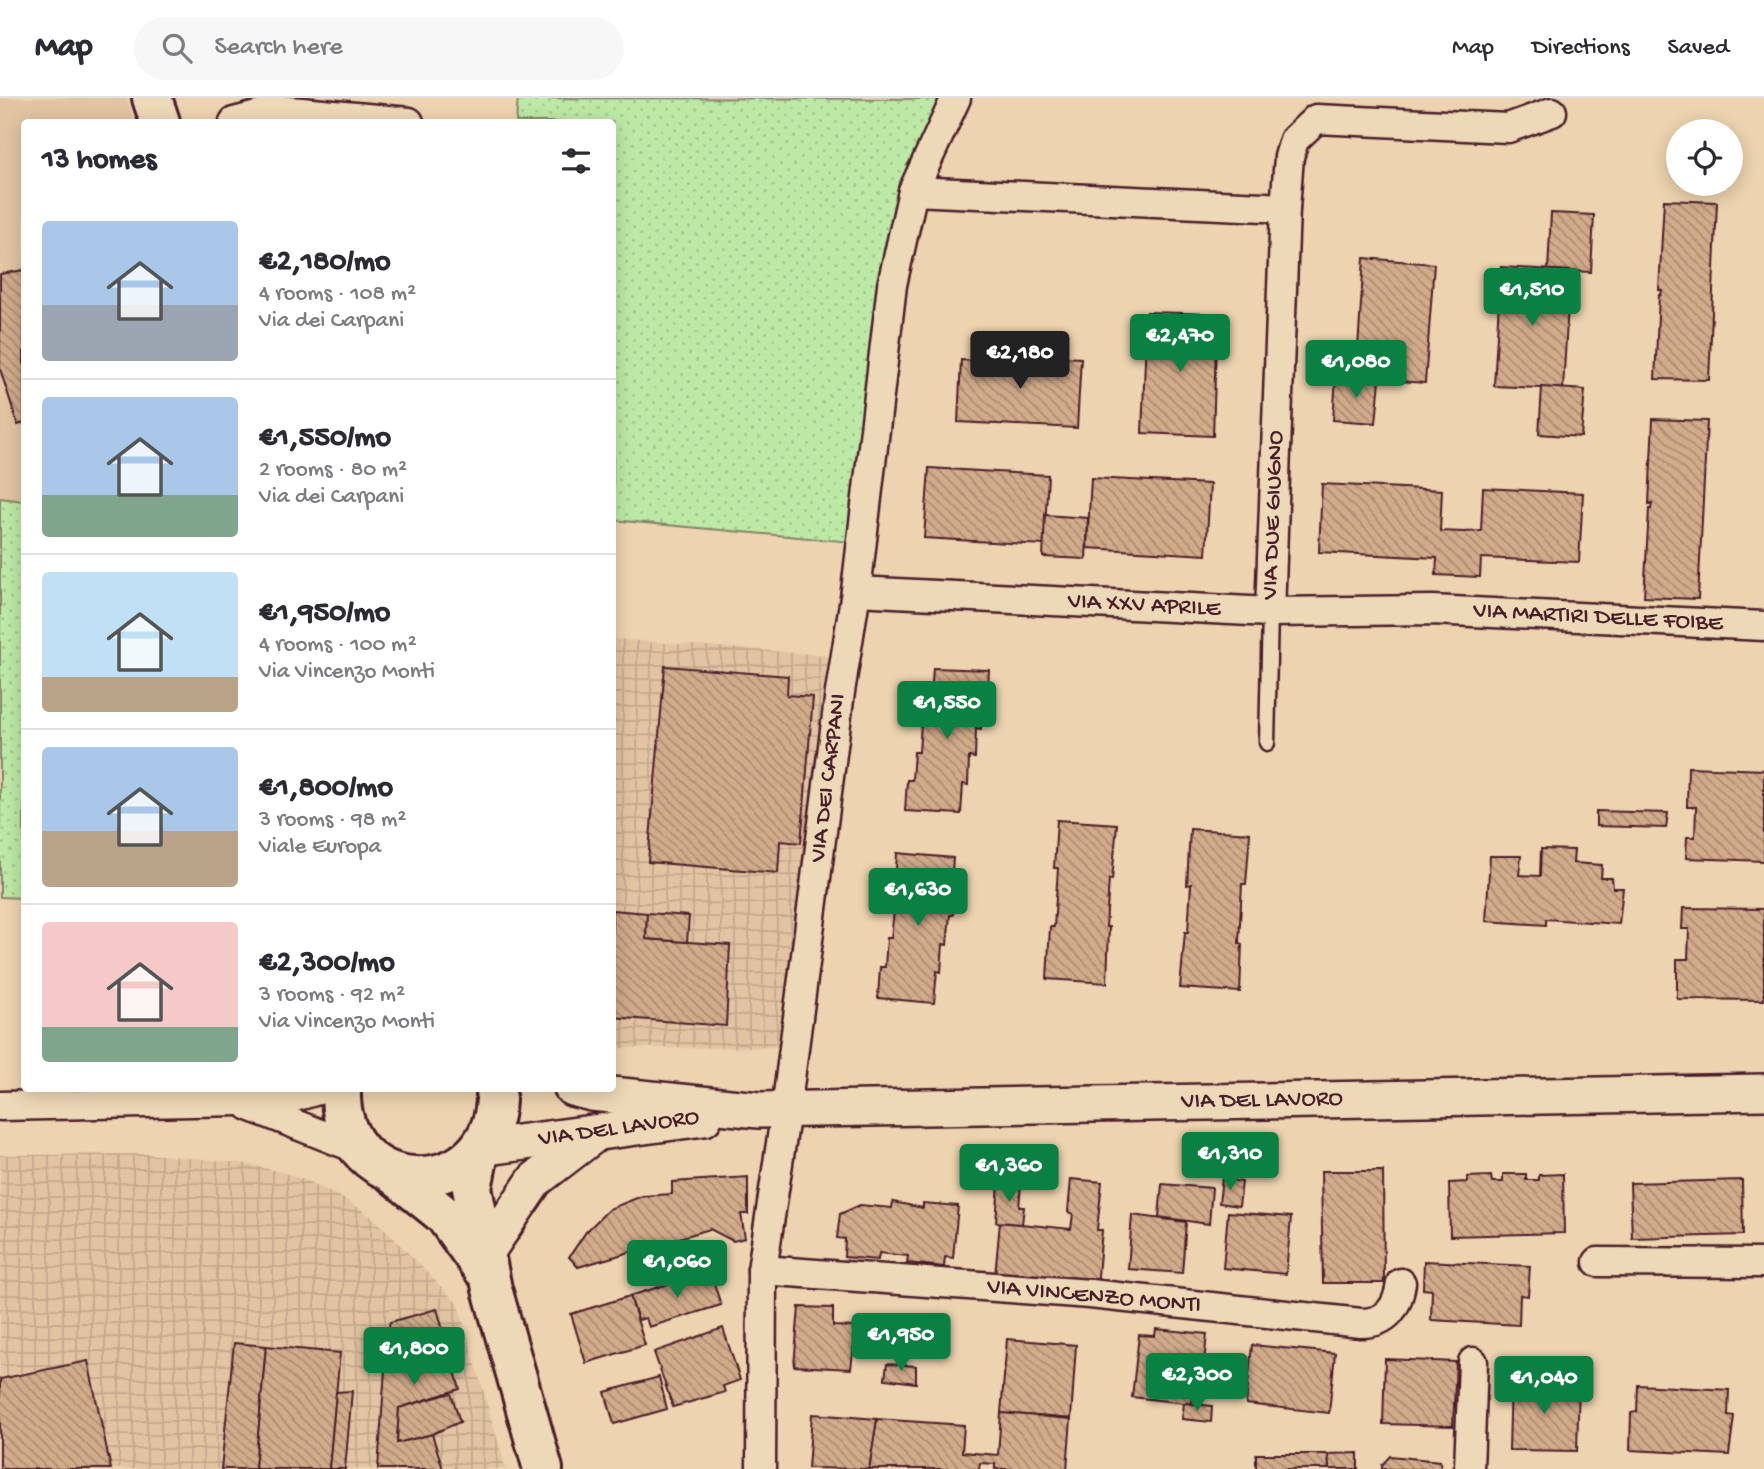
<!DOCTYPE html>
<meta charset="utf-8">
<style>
:root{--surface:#fff;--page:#f7f7f7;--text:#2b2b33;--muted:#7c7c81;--line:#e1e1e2;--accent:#0b8043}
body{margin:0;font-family:"Gochi Hand",sans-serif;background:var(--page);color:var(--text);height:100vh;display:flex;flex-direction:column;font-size:26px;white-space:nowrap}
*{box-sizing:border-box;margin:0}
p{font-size:23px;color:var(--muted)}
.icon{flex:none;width:38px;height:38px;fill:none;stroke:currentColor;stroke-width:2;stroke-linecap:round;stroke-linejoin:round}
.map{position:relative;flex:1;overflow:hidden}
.panel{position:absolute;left:21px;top:21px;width:595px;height:973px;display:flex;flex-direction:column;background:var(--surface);border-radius:7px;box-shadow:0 4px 18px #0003}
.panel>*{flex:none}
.tools{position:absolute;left:1666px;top:21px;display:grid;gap:14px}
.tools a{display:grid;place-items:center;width:77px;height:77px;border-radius:50%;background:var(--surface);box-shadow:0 4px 18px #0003;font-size:35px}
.price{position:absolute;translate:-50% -60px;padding:0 16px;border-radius:7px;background:var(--accent);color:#fff;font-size:23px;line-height:46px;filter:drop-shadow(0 2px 4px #0008)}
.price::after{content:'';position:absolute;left:50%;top:42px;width:21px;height:16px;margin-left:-10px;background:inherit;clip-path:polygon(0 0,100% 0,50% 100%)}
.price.on{background:#222;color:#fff}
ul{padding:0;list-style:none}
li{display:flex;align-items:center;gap:21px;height:175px;padding:0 21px}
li+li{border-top:2px solid var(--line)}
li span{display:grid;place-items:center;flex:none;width:196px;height:140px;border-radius:7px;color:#555}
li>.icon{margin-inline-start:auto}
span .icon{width:84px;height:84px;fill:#fffc;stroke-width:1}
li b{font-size:30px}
h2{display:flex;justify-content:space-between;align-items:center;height:84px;padding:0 21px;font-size:30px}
header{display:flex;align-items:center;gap:42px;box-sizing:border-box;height:98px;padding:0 35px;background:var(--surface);border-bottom:2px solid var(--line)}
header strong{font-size:33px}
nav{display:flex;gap:38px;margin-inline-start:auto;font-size:24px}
.search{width:490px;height:63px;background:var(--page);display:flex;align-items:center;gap:18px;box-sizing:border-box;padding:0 24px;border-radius:38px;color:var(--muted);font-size:26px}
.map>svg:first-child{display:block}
.built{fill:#e2c4a2}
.industrial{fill:url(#industrial-grid)}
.green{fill:url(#green-dots);stroke:#848468;stroke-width:2}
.building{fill:url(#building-back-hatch);stroke:#4a1f2b;stroke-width:2}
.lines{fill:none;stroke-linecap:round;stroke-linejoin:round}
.service-casing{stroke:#4a1f2b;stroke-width:19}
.minor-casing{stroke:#4a1f2b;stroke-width:33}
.tertiary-casing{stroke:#4a1f2b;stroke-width:40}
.secondary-casing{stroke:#4a1f2b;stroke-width:44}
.service{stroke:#edd9b7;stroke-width:14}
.minor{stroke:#edd9b7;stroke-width:28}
.tertiary{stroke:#edd9b7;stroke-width:35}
.secondary{stroke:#edd9b7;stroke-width:38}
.labels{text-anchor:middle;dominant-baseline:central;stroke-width:7;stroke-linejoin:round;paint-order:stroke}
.street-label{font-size:24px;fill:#4a1f2b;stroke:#edd9b7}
</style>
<header>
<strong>Map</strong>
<div class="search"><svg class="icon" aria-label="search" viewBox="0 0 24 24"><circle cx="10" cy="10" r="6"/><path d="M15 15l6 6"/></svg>Search here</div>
<nav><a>Map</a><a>Directions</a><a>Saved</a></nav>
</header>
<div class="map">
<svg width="1764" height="1371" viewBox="0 0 1764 1371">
<defs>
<pattern id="industrial-grid" width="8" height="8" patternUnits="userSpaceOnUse" patternTransform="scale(1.75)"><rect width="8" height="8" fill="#e2c4a2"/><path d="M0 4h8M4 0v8" fill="none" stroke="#c3a88c"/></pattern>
<pattern id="green-dots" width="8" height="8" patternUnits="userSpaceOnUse" patternTransform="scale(1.75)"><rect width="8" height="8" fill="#bde9a6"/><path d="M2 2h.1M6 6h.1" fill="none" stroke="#a4c78f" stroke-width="1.8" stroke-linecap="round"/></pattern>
<pattern id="building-back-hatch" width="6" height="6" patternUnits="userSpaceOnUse" patternTransform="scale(1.75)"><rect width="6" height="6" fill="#d2ab8a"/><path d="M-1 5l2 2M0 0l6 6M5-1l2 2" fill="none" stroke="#ac8b71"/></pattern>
</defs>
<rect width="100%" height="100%" fill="#edd3af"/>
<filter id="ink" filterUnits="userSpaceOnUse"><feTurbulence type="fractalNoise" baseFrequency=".0143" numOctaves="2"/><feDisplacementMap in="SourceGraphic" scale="14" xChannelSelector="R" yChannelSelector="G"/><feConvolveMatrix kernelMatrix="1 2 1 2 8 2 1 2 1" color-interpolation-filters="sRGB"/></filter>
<g filter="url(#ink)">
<path class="built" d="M0,0H127L134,24H24V403L0,400Z"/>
<g class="industrial">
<path d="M612,541L824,557L836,561L851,583L855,606L810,912L808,949L613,950Z"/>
<path d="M149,1056L242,1065L285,1075L310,1084L346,1102L374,1120L458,1206L506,1371H0V1057Z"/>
</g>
<g class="green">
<path d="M518,0L947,1L907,113L852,444L613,422L612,24H516Z"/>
<path d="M0,400L24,403V800L0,799Z"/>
</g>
<g class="building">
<path d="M1664,102L1717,104L1709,282L1655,281L1659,197H1661L1662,192H1659Z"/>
<path d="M1551,115L1594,117L1591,174L1548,172Z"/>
<path d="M1364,160L1434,166L1425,285L1356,280Z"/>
<path d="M1501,169L1570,173L1563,291L1494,288Z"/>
<path d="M24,172V325L18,327L0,271V176Z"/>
<path d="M1147,214L1217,216L1213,338L1142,335Z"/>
<path d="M984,255L1081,260L1077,330L958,324L961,262L984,263Z"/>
<path d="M1336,279L1380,282L1376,325L1333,322Z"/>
<path d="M1542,289L1585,292L1581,339L1539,336Z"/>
<path d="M1653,321L1707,323L1698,501L1644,499L1649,411H1651L1652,405L1649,406Z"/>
<path d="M929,370L1048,377L1044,447L924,440Z"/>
<path d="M1091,380L1210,386L1206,457L1087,450Z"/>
<path d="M1322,386L1442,392L1440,433L1464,434L1481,433L1483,390L1583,395L1579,464L1481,460L1480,479L1436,477L1437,460L1319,454Z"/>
<path d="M1045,417L1088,420L1086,461L1043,459Z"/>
<path d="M665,568L788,578L787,597L813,599L801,745L780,743L778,775L648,764Z"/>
<path d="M933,570L989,572L987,604H983L981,631L976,630L975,660L969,659L968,687L963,686L961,716L905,713L907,682H912L914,654H919L921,625L925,626L926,597L931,598Z"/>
<path d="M1688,669L1764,672V763L1686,760L1687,739H1695L1696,709H1687Z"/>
<path d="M1596,713L1668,715L1666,730L1596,728Z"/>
<path d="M1057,722L1117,726L1112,782L1109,781L1106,829H1109L1107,885L1047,881L1050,829H1054L1058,770H1054Z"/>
<path d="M1190,731L1250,735L1246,786H1242L1239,845L1242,846L1240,894L1180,890L1185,834H1188L1191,786L1187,787Z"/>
<path d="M1541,751L1574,752L1573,765L1602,767L1601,780H1612L1613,790H1623L1619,826L1546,821V827L1486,823L1490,758H1521L1519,777L1540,778Z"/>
<path d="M897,755L953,760L951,788H955L953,817H950L947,847L943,846L941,874L937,873L934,905L878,900L880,869H885L887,840H891L894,812L898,813L900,788L895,787Z"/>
<path d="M1683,810L1764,811V902L1677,901V861H1688L1689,831H1682Z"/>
<path d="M612,812L647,815L646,841L730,847L726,928L612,919Z"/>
<path d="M647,815L689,818L687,844L646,841Z"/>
<path d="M1321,1073H1383L1384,1185H1323Z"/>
<path d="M1503,1076H1526V1082H1539V1077L1563,1076L1564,1135L1450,1138L1449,1085L1467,1084V1079L1491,1078L1492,1084H1503Z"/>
<path d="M748,1079V1116H741L745,1140L733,1143L710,1131L578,1169L569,1159L586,1134L609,1111L642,1098L672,1096V1084Z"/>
<path d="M1071,1081L1102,1084L1097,1132H1102L1097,1189L995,1178L1000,1124L1071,1131L1073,1116L1068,1114Z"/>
<path d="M1222,1081L1242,1084L1239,1108L1219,1105Z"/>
<path d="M1742,1082L1743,1137L1632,1140L1630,1085Z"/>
<path d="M999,1085L1021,1087L1019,1109H1024L1022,1126L996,1124Z"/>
<path d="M1162,1086L1212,1090L1209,1126L1159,1119Z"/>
<path d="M893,1104L923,1110V1105L958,1108L953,1160L945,1159L944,1169L907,1165L908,1158L879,1155L878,1162L844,1159L845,1141L837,1140L840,1116L860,1107L892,1110Z"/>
<path d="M1228,1114L1291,1119L1286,1176L1223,1170Z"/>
<path d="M1132,1117L1186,1124L1182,1175L1128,1171Z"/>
<path d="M1424,1163L1530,1168L1528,1198L1520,1197L1519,1227L1431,1222L1432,1192L1423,1191Z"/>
<path d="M710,1173L721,1207L649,1229L646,1220L638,1222L630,1198Z"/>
<path d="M630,1198L645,1247L586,1265L571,1216Z"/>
<path d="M799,1209L833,1210V1228L856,1229L851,1271L794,1268Z"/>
<path d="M437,1211L460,1291L399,1310L397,1345L432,1336L443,1371H378L386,1257L392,1255L386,1239L390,1224Z"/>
<path d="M723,1230L740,1282L723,1288L725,1294L673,1309L654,1254Z"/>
<path d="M1156,1231L1207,1236L1203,1276L1195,1275L1192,1306L1132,1299L1139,1237L1155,1238Z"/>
<path d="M1007,1241L1076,1247L1071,1321L1001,1315Z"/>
<path d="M234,1245L266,1248L255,1371H221Z"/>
<path d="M1252,1247L1335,1255L1329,1315L1246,1306Z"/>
<path d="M266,1248L340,1255L329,1371H255Z"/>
<path d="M1385,1261L1456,1264L1453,1328L1383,1326Z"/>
<path d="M88,1263L111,1371H0V1281Z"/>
<path d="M887,1266L916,1268V1285L885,1281Z"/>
<path d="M659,1279L667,1311L614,1326L605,1294Z"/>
<path d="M1511,1282L1579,1285L1577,1353L1509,1352Z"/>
<path d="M1638,1287L1729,1292L1728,1317L1734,1318L1729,1357L1630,1352L1631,1315L1637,1314Z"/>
<path d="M352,1293L345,1371H329L336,1294Z"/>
<path d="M451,1295L460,1324L432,1336L397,1345L399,1310Z"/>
<path d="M1184,1305L1212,1308L1211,1324L1182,1321Z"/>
<path d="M1001,1315L1071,1321L1067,1371H995V1366L980,1365L979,1371H869L877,1321L964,1327L962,1354L998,1357Z"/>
<path d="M812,1316L877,1321L869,1371L808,1370Z"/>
<path d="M1358,1355V1371H1329L1328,1356Z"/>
<path d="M1256,1356H1328L1329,1371H1256Z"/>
<path d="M1390,1358L1440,1363L1441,1371H1382V1367Z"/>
</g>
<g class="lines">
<g class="service-casing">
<path id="service" d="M1267,645L1270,514"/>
</g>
<g class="minor-casing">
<g id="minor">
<path d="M234,24L280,12L409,24"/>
<path d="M913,93L1285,110"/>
<path d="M856,493L1270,514L1432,512L1764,528"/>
<path d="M1270,514L1285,110L1289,59L1294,42L1316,21L1508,30L1552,14"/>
<path d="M0,1008L284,1002L325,990"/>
<path d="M249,1008L358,1051"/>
<path d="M1598,1164L1764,1165"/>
<path d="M762,1172L1090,1196L1361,1225C1387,1225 1398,1209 1401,1185"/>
<path d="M761,1371L762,1172L786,1012L840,594L856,493L892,187L913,93L956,0"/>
<path d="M1469,1371L1473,1264"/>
</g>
</g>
<g class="tertiary-casing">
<g id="tertiary">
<path d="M572,990L592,995L759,1012L1764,994"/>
<path d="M480,1050L704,1020"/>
<path d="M485,1156L535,1082L595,1036"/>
</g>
</g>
<g class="secondary-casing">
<g id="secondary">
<path d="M152,0L160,24"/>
<path d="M341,990C336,1107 501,1108 496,990"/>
<path d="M480,1050L472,1090L492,1191L543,1371"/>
<path d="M393,1076L444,1117L482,1170"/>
</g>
</g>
<use href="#service" class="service"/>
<use href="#minor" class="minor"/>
<use href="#tertiary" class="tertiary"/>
<use href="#secondary" class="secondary"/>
</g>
</g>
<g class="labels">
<g class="street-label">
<text transform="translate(1274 417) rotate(-88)">VIA DUE GIUGNO</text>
<text transform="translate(1144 508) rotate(3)">VIA XXV APRILE</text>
<text transform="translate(1598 520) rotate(3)">VIA MARTIRI DELLE FOIBE</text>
<text transform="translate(829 680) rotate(-83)">VIA DEI CARPANI</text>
<text transform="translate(1262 1003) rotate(-1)">VIA DEL LAVORO</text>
<text transform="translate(619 1031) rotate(-8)">VIA DEL LAVORO</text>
<text transform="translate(1094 1199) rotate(5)">VIA VINCENZO MONTI</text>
</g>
</g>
</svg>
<div class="tools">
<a><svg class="icon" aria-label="locate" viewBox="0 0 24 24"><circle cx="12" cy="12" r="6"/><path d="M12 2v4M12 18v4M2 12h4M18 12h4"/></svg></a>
</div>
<b class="price" style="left:1532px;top:230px">€1,510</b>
<b class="price" style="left:1180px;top:276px">€2,470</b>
<b class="price on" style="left:1020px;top:293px">€2,180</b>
<b class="price" style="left:1356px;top:302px">€1,080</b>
<b class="price" style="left:947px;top:643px">€1,550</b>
<b class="price" style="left:918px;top:830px">€1,630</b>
<b class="price" style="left:1230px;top:1094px">€1,310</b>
<b class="price" style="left:1009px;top:1106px">€1,360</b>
<b class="price" style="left:677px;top:1202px">€1,060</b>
<b class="price" style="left:901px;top:1275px">€1,950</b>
<b class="price" style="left:414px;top:1289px">€1,800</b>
<b class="price" style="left:1197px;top:1315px">€2,300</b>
<b class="price" style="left:1544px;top:1318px">€1,040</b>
<section class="panel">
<h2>13 homes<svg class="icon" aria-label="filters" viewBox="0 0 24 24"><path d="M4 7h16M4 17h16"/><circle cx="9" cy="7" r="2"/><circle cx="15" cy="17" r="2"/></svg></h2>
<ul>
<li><span style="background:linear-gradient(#a9c7e8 60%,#9aa5b1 0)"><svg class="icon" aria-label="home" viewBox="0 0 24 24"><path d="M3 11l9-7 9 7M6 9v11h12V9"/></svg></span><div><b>€2,180/mo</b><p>4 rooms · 108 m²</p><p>Via dei Carpani</p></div></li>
<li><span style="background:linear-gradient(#a9c7e8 70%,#7fa58c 0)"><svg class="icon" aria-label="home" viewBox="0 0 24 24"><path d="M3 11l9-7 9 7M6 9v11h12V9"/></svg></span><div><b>€1,550/mo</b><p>2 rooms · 80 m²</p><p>Via dei Carpani</p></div></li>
<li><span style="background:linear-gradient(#bfe0f5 75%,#b9a48a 0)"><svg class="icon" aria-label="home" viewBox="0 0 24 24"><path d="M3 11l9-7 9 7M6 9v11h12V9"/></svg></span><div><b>€1,950/mo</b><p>4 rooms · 100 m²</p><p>Via Vincenzo Monti</p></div></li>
<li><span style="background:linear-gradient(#a9c7e8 60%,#b9a48a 0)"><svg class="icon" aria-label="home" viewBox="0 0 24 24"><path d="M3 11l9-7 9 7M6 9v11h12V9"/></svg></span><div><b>€1,800/mo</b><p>3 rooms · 98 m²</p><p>Viale Europa</p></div></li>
<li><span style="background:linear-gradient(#f6c9c9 75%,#7fa58c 0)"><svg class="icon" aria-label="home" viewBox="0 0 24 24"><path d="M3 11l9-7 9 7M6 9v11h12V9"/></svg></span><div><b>€2,300/mo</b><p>3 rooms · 92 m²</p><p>Via Vincenzo Monti</p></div></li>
</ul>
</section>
</div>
